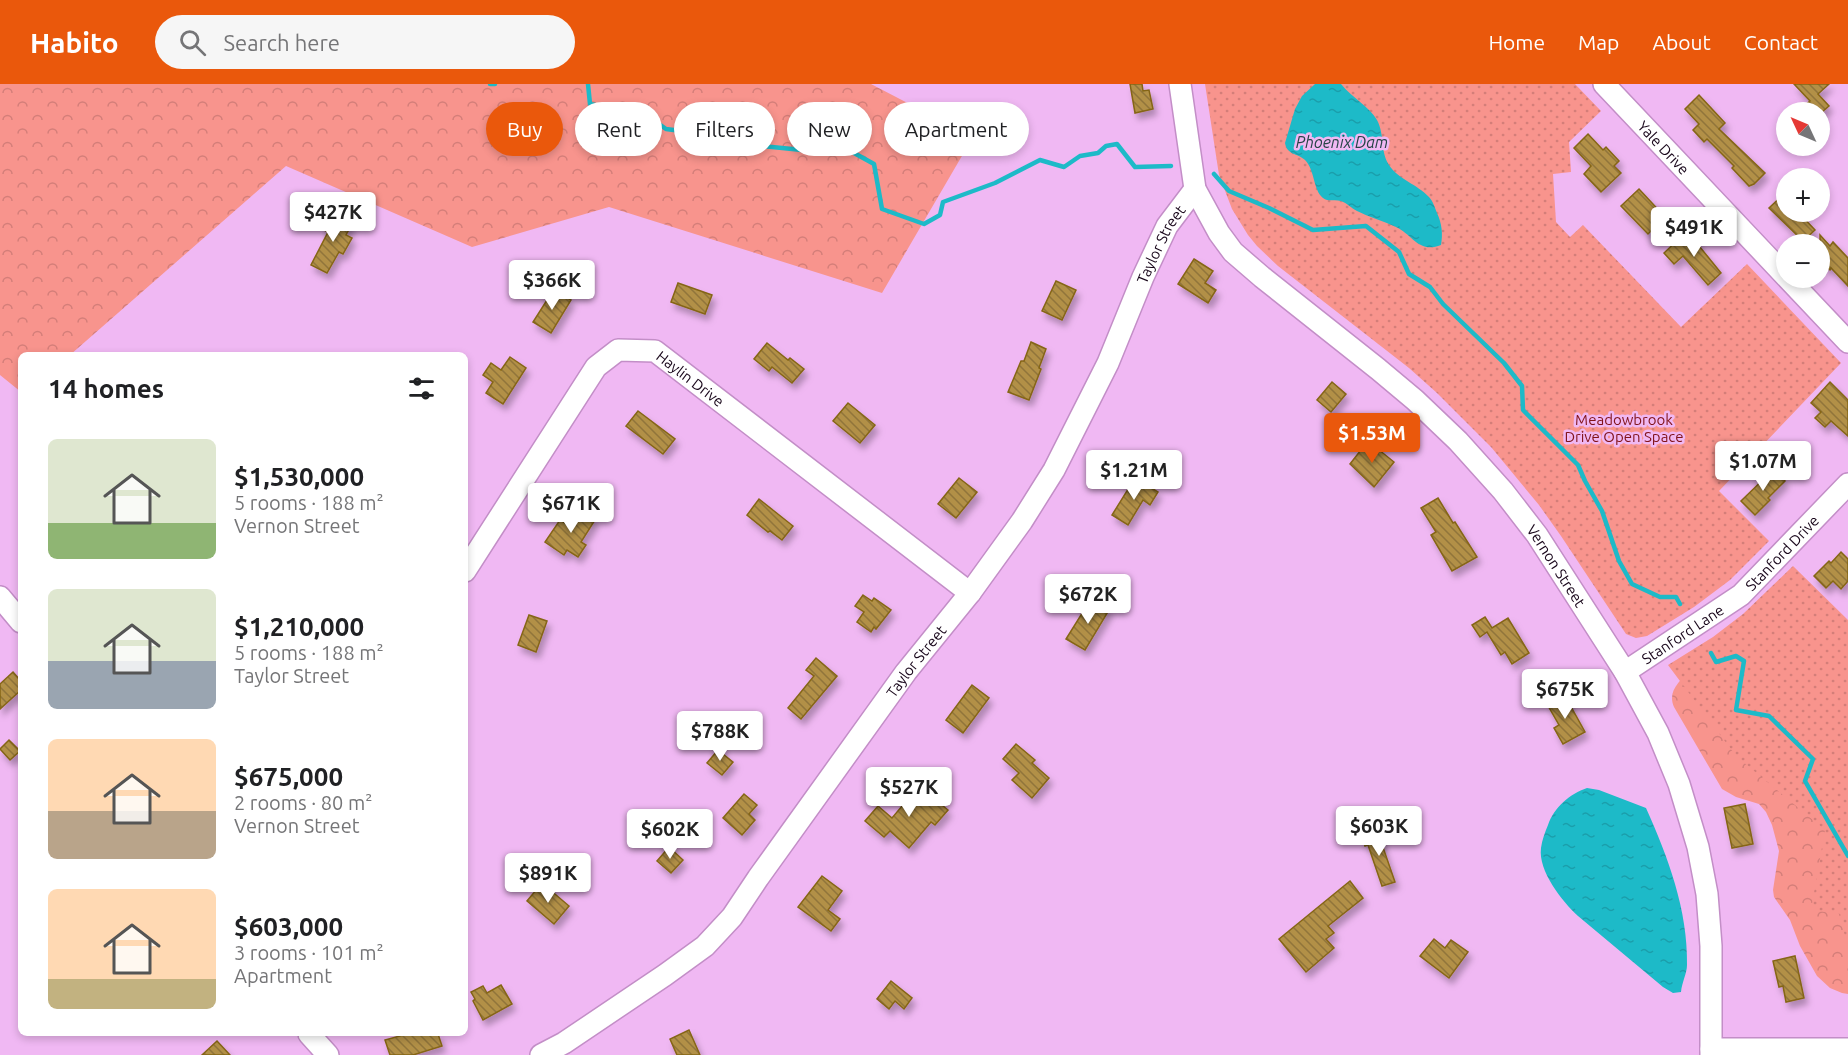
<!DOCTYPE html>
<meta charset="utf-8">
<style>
:root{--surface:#fff;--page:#f6f6f6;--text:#202124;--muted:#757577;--accent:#ea580c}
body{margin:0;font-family:Ubuntu,sans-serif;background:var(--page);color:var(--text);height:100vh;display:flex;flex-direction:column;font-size:22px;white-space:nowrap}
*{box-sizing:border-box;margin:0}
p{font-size:20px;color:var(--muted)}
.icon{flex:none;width:33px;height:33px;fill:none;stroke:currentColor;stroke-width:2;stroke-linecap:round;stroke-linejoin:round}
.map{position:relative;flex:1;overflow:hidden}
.side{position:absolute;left:18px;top:268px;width:450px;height:684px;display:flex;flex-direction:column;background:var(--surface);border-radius:9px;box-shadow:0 3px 9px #0003}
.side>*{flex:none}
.banner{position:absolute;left:486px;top:18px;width:570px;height:54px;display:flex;gap:12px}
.needle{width:39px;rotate:314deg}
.buttons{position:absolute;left:1776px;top:18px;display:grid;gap:12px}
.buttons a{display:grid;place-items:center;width:54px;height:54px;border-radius:50%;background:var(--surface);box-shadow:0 3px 9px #0003;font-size:30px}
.price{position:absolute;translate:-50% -51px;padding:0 14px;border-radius:6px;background:#fff;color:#222;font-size:20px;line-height:39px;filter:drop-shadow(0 2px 3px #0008)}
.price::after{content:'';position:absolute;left:50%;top:36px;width:18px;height:14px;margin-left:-9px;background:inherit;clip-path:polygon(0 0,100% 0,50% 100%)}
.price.selected{background:var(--accent);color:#fff}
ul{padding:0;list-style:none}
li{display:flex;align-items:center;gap:18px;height:150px;padding:0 30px}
li span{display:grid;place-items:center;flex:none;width:168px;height:120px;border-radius:9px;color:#555}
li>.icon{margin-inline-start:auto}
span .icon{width:72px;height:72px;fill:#fffc;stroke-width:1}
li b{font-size:26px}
h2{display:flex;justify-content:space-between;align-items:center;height:72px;padding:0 30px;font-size:26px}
.tag{padding:0 21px;border-radius:27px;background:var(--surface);box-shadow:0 3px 9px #0003;font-size:21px;line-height:54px}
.tag.selected{background:var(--accent);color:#fff}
header{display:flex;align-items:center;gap:36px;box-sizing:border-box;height:84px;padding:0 30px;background:var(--accent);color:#fff}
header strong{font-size:28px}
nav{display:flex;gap:33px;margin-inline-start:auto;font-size:21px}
.search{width:420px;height:54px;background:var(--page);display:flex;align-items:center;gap:15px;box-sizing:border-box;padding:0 21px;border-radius:33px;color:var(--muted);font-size:22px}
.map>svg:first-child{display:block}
.forest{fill:url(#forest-crowns)}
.park{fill:url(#park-dots)}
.water{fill:url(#water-ripples)}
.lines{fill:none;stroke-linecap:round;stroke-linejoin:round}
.stream{stroke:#1dbac8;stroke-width:4.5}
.building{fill:url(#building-back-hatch);stroke:#856515;stroke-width:1.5;filter:url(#shadow)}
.minor-casing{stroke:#c38ec7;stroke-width:24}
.minor{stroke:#fff;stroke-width:21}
.labels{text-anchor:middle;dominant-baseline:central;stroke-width:5;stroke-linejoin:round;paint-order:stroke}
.street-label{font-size:15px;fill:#18061a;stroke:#f0b8f3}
.park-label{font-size:15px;fill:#81131a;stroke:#f0b8f3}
.water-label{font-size:16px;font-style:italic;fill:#264447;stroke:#f0b8f3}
</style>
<header>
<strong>Habito</strong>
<div class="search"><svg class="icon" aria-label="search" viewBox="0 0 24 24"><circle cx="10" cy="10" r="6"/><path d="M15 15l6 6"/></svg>Search here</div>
<nav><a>Home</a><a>Map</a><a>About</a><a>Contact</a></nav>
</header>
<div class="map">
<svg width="1848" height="971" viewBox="0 0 1848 971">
<defs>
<pattern id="forest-crowns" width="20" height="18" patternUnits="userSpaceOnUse" patternTransform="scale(1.5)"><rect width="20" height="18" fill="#f8948d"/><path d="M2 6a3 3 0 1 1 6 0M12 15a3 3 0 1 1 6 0" fill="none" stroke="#d47e79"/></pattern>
<pattern id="park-dots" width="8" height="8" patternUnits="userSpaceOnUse" patternTransform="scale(1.5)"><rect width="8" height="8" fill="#f8948d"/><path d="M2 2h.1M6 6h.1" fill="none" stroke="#d47e79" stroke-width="1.8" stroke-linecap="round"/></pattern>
<pattern id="water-ripples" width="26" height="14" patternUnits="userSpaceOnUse" patternTransform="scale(1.5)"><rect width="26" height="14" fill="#1dbac8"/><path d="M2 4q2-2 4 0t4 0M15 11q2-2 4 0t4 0" fill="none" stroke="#1a9eab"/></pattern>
<pattern id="building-back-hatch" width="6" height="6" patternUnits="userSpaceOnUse" patternTransform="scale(1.5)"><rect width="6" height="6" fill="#b29047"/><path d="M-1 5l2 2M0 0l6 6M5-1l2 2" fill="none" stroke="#90743a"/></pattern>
<filter id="shadow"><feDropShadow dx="3.5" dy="6" stdDeviation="3" flood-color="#0004"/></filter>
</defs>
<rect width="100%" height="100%" fill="#f0b8f3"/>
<g class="forest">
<path d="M0,0H871L973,53L882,209L609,123L472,163L286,82L70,271L21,272V308L0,291Z"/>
<path d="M1690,586L1848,705V910L1842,909L1830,904L1817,892L1800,862L1790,836L1774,813L1773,806L1779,767L1772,741L1766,728L1759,720L1736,713L1722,705L1674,623C1667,607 1680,597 1690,586Z"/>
</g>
<g class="park">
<path d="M1205,0H1575L1601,27L1569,58L1571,88L1553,90L1556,138L1570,153L1583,141L1681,243L1747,180L1841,279L1719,407L1769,457L1730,496L1694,523L1647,552L1636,554L1626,550L1561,452L1539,421L1491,363L1437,309L1409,284L1278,182L1257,162L1248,151L1232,125L1219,91Z"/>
<path d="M1793,482L1848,536V863L1839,830L1811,826L1825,746L1736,672L1668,581L1713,553L1743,530Z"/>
</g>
<g class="water">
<path d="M1315,0H1341C1352,14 1369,22 1377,36C1385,51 1380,67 1389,81C1399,96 1417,100 1429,113C1433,117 1435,124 1437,129C1442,140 1443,150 1441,161C1419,170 1413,151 1396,143C1383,137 1369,133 1357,127C1351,124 1347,119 1341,117C1335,115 1328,118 1323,114C1313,106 1315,86 1305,76C1297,69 1287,71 1285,59L1295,25L1302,12Z"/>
<path d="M1587,704L1599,706L1646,724C1668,773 1688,826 1687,881C1687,889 1682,898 1681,908L1673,909L1663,903L1578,832C1562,817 1538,787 1541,764C1542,756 1545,748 1548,741C1554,723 1570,710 1587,704Z"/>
</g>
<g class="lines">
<g class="stream">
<path d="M490,0H495"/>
<path d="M588,0L590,20L648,32L666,45L689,48L711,43L761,62L802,66L845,64L874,80L882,125L924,140L940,131L943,118L995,99L1040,76L1064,83L1080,72L1098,69L1106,62L1117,60L1135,83L1171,82"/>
<path d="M1214,90L1229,107L1269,124L1313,146L1366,142L1399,168L1409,190L1430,203L1443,220L1504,279L1522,302L1523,326L1578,381L1585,397L1602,427L1619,477L1632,500L1660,513H1676L1680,520"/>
<path d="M1711,569L1716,578L1736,572L1744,577L1736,626L1769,632L1813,675L1805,697L1848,772"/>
</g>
</g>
<g class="building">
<path d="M1130,0H1142L1143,7L1149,6L1153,25L1135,29Z"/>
<path d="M1794,0H1829L1818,10L1829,22L1822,28H1812L1805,21L1810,17Z"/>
<path d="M1699,11L1725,39L1719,45L1765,89L1754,100L1749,102L1732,84L1734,82L1707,55L1704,58L1693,46L1699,40L1685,25Z"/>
<path d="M1588,50L1603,66L1606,63L1619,77L1614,82L1621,89L1601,108L1584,90L1591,82L1574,64Z"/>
<path d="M1639,105L1665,133L1648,150L1621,122Z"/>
<path d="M1786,108V128H1800L1799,129L1815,146L1803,157L1769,124Z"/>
<path d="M333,130L352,140L346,151L352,154L343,170L339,168L327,189L311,181L328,148L324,146Z"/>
<path d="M1820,151L1830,162L1833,158L1848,174V202L1831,184L1830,186L1820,175Z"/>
<path d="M1691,152L1721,189L1708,201L1683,172L1674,180L1664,169L1681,153L1686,157Z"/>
<path d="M1194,175L1213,187L1205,199L1216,206L1208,219L1178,200Z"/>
<path d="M1056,197L1076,206L1062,236L1042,227Z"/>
<path d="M678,199L712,211L705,230L671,218Z"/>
<path d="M554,205L571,216L551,249L533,238Z"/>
<path d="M1031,258L1046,265L1039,284L1041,285L1029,316L1008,308L1021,277H1024Z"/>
<path d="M767,259L788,276L790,274L804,285L792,299L772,283L769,287L754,275Z"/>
<path d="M510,273L526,284L503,320L486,309L493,298L483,291L491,279L501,286Z"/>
<path d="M1332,298L1346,310L1331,328L1317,316Z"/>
<path d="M1830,298L1848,316V352L1831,337L1825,343L1815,334L1821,328L1811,319Z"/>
<path d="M848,319L875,341L860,359L833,337Z"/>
<path d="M638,327L675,355L663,370L626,342Z"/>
<path d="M1368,357L1394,378L1374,403L1350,380Z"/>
<path d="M1774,385L1785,397L1768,414L1770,416L1755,431L1741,417Z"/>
<path d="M959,394L977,408L956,434L938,420Z"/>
<path d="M1135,394L1158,408L1150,421L1143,416L1128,441L1112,431Z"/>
<path d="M1438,414L1453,439L1455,438L1477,473L1452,487L1431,451L1436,448L1421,424Z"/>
<path d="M759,415L793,442L782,456L770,447L768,448L747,431Z"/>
<path d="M579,425L595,436L581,458L586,461L578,473L567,466L564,471L545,458L560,436L569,442Z"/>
<path d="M1841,468L1848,475V497L1841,505L1833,497L1826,504L1814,492L1829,477L1831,479Z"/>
<path d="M863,511L872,517L874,514L891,526L876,545L874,543L871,548L857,538L864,528L855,522Z"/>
<path d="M1091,515L1109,526L1085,566L1066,555Z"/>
<path d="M529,531L547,537L536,568L518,561Z"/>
<path d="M1485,533L1492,544L1508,534L1529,569L1512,580L1505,568L1501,571L1487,548L1480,553L1472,541Z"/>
<path d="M816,574L837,592L801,635L788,624L814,592L806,586Z"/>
<path d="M13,588L21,597V606L0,625V600Z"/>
<path d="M972,601L989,614L963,649L946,636Z"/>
<path d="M1564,610L1585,648L1563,660L1554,644L1559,641L1547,620Z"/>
<path d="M9,656L20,667L10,676L0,665Z"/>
<path d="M1016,660L1035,676L1032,679L1049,694L1032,714L1012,696L1019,689L1003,675Z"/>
<path d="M718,666L733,678L722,691L707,679Z"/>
<path d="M919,702L948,726L935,741L931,738L909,764L890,747L884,753L865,737L878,722L892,734Z"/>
<path d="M744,710L757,721L749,730L755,736L742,751L723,734Z"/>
<path d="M1745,720L1753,760L1732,764L1724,724Z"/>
<path d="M1377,746L1395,798L1382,802L1368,761L1365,762L1362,751Z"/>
<path d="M669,763L683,776L671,789L657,777Z"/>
<path d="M822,792L842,807L828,826L840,835L831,847L798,823Z"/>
<path d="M1350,797L1363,814L1328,842L1334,849L1326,855L1334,864L1306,888L1279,855Z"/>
<path d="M542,799L569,822L554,840L527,817Z"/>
<path d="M1434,855L1445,864L1451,856L1468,868L1449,894L1420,872Z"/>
<path d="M1795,872L1804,914L1786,918L1783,902L1779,903L1773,877Z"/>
<path d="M891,897L912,914L904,925L895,917L889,925L877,915Z"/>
<path d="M501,901L512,920L483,936L473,917L475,915L471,908L483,902L487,909Z"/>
<path d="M689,946L700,971H677L670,955Z"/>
<path d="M407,950H438L442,962L413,971H390L385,956Z"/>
<path d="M217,957L230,971H202Z"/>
</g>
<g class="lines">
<g class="minor-casing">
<g id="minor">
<path id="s1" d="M1180,0L1195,105L1219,149L1233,168L1262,193L1378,285L1415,316L1458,357L1503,407L1537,451L1625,588L1658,649L1679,700L1698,763L1707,810L1711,862V971"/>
<path id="s2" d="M1604,0L1848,258"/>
<path id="s3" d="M465,487L596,283L618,266L655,267L970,509"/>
<path d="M0,513L21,538"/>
<path id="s4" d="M1625,588L1741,511L1848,400"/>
<path d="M309,950L328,971"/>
<path d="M1711,965H1848"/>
<path id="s5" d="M541,971L564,959L665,891L705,862L732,833L758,794L906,588L970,509L1022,437L1054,386L1108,279L1143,193L1167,142L1195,105"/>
</g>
</g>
<use href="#minor" class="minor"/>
</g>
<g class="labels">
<g class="street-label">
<text stroke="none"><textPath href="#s2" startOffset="87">Yale Drive</textPath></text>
<text stroke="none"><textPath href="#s5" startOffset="1038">Taylor Street</textPath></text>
<text stroke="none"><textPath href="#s3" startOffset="352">Haylin Drive</textPath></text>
<text stroke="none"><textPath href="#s4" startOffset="198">Stanford Drive</textPath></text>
<text stroke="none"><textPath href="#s1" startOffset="633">Vernon Street</textPath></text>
<text stroke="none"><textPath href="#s4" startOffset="69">Stanford Lane</textPath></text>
<text stroke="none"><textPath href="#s5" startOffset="552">Taylor Street</textPath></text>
</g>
<g class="park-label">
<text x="1624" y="335">Meadowbrook<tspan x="1624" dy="17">Drive Open Space</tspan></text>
</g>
<g class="water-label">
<text x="1342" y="58">Phoenix Dam</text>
</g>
</g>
</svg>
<div class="buttons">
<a><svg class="needle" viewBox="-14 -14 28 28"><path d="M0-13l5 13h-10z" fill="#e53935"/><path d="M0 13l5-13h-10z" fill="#757577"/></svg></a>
<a>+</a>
<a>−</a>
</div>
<b class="price" style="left:333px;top:159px">$427K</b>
<b class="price" style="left:1694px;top:174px">$491K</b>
<b class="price" style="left:552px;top:227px">$366K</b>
<b class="price selected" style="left:1372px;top:380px">$1.53M</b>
<b class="price" style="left:1763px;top:408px">$1.07M</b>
<b class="price" style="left:1134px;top:417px">$1.21M</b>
<b class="price" style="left:571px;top:450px">$671K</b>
<b class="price" style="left:1088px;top:541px">$672K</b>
<b class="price" style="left:1565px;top:636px">$675K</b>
<b class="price" style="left:720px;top:678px">$788K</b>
<b class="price" style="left:909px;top:734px">$527K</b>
<b class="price" style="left:1379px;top:773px">$603K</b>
<b class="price" style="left:670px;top:776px">$602K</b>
<b class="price" style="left:548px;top:820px">$891K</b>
<div class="banner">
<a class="tag selected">Buy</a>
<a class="tag">Rent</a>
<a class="tag">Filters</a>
<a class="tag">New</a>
<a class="tag">Apartment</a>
</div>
<section class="side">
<h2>14 homes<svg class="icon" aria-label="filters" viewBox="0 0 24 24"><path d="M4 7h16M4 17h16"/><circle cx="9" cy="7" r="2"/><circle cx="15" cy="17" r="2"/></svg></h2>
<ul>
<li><span style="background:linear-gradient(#dfe7d0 70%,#8fb573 0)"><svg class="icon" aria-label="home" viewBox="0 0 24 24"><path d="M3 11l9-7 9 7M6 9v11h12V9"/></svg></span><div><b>$1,530,000</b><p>5 rooms · 188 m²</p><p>Vernon Street</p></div></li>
<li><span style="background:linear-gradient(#dfe7d0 60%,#9aa5b1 0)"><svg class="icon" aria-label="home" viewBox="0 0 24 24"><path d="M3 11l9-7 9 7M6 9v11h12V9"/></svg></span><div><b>$1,210,000</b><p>5 rooms · 188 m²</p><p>Taylor Street</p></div></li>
<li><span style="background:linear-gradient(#ffd9b3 60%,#b9a48a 0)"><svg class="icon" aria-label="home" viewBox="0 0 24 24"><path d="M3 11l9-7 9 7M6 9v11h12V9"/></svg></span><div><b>$675,000</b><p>2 rooms · 80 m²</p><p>Vernon Street</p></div></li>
<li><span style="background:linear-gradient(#ffd9b3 75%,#c2b280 0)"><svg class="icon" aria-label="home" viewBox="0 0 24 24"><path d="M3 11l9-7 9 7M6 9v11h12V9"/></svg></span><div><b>$603,000</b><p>3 rooms · 101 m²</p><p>Apartment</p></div></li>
</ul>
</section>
</div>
